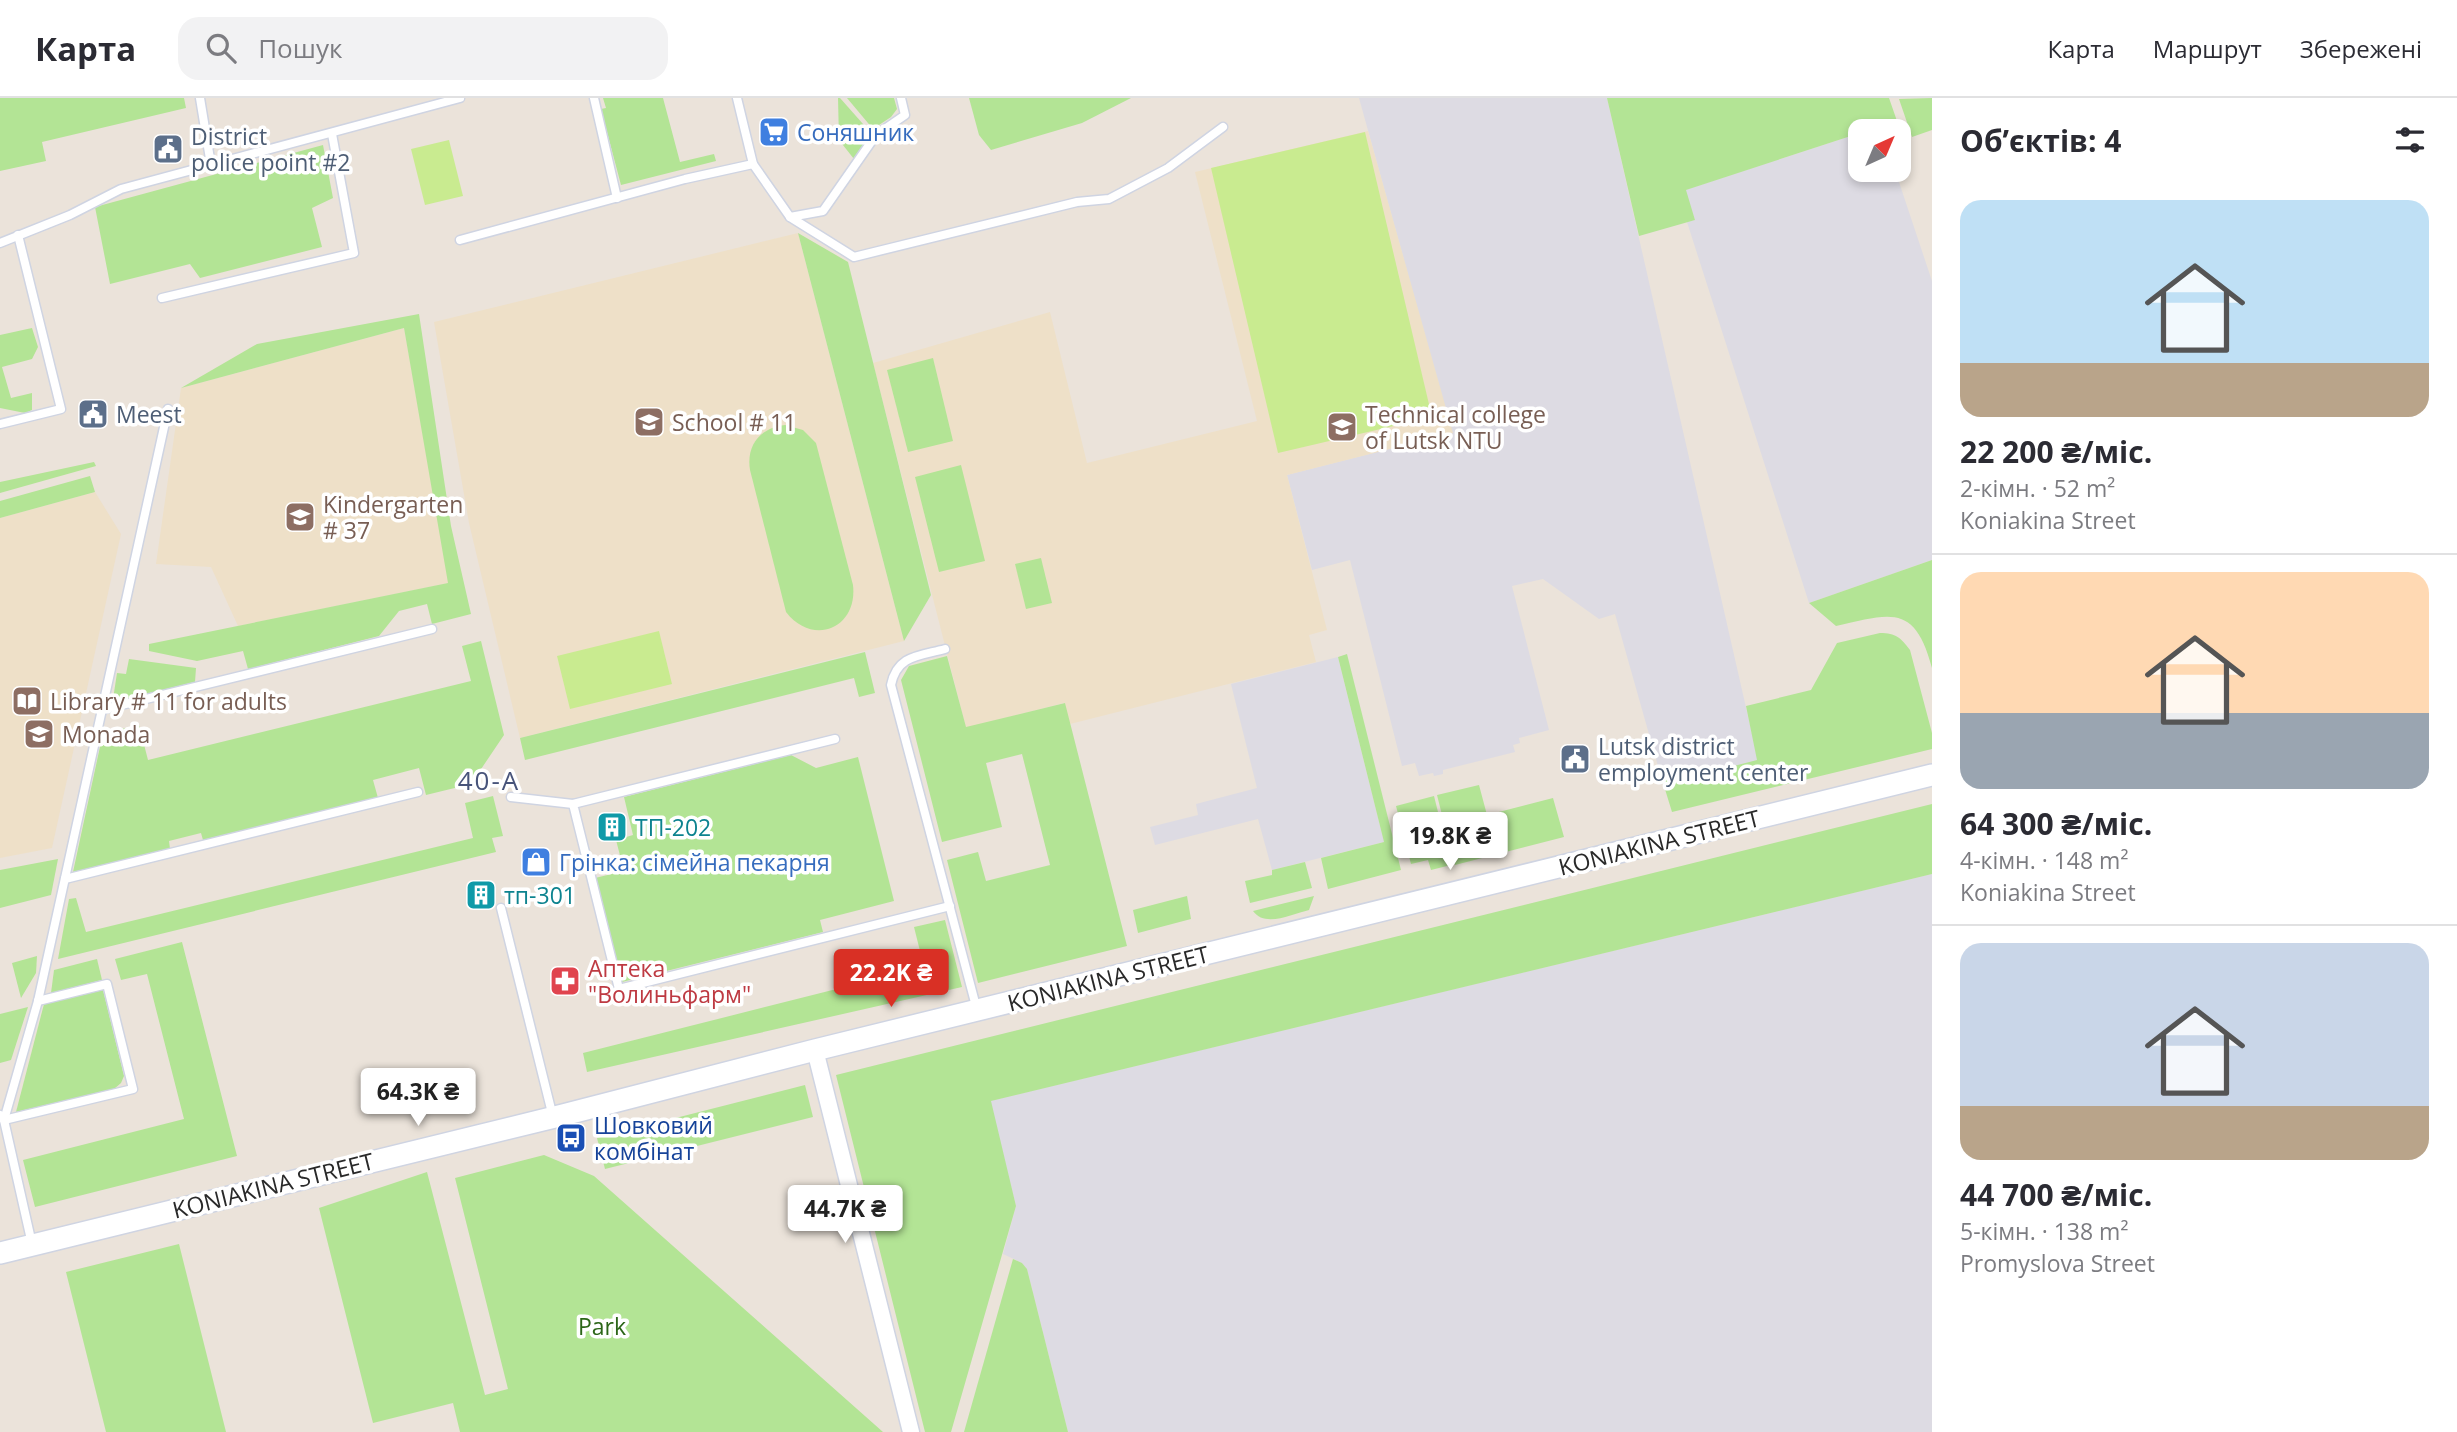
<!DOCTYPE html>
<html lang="uk">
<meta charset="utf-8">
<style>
:root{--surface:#fff;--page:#f2f2f3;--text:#2b2b33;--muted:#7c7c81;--line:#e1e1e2;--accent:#d93025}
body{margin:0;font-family:"Open Sans",sans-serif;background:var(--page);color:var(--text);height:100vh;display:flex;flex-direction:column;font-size:26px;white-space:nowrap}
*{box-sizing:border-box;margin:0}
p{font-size:23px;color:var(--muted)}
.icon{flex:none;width:38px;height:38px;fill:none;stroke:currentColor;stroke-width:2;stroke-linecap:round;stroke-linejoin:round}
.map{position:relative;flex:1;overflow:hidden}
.side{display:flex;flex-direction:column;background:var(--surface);width:525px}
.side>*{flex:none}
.needle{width:46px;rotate:44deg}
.buttons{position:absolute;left:1848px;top:21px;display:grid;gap:14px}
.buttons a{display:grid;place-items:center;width:63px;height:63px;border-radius:14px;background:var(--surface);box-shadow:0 4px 10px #0003;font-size:35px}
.price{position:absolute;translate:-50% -60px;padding:0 16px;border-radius:7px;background:#fff;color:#222;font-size:23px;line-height:46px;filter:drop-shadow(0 2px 4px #0008)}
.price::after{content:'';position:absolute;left:50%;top:42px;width:21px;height:16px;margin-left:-10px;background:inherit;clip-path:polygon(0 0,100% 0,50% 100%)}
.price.current{background:var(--accent);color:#fff}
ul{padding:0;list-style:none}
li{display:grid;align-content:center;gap:14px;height:371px;padding:0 28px}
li+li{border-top:2px solid var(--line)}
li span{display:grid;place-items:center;height:217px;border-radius:21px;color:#555}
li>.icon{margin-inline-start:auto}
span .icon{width:126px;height:126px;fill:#fffc;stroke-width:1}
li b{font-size:30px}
h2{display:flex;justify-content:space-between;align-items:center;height:84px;padding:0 28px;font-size:30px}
header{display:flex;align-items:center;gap:42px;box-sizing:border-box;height:98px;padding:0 35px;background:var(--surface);border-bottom:2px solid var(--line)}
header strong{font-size:33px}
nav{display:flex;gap:38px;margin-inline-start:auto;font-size:24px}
.search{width:490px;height:63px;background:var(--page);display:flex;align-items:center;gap:18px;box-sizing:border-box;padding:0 24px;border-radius:21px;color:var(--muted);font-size:26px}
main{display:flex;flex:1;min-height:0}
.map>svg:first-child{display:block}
.industrial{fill:#dddbe3}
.education{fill:#eee0c8}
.green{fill:#b3e495}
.pitch{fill:#c9eb90}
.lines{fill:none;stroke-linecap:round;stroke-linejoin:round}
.lane-casing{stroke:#cfd4e2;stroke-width:11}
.street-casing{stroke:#cfd4e2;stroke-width:19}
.secondary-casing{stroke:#cfd4e2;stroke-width:24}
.lane{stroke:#fff;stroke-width:8}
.street{stroke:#fff;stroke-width:16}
.secondary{stroke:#fff;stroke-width:21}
.labels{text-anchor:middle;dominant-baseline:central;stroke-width:7;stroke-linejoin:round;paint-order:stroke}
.shop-label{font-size:23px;fill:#366cbe;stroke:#fff;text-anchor:start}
.service-label{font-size:23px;fill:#4e5e75;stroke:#fff;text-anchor:start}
.education-label{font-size:23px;fill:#785e54;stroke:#fff;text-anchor:start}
.culture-label{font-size:23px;fill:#0d838f;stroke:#fff;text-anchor:start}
.street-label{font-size:23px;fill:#292929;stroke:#fff}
.health-label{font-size:23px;fill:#be3a42;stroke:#fff;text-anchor:start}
.transit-label{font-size:23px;fill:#164399;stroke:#fff;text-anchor:start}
.park-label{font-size:23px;fill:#2c6618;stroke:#fff}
.quarter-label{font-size:26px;letter-spacing:2px;fill:#48547a;stroke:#fff}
</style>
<header>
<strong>Карта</strong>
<div class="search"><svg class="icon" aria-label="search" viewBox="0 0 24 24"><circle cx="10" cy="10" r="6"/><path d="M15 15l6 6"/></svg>Пошук</div>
<nav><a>Карта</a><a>Маршрут</a><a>Збережені</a></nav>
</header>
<main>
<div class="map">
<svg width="1932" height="1334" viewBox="0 0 1932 1334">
<rect width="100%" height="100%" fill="#ebe3da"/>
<g class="industrial">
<path d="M1359,0H1607L1758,662L1679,683L1672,671L1660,675L1615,516L1599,521L1543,481L1512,488L1549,632L1519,640L1520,645L1513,647L1515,654L1443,672V676L1434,678L1433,675L1419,678L1415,665L1402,668L1350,462L1312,472L1287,377L1452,335Z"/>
<path d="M1860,35V72H1895L1932,183V462L1809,505L1687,124L1695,122L1685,92Z"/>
<path d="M1338,559L1384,744L1272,772L1258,721L1155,747L1150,729L1198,717L1196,706L1257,690L1231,586Z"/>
<path d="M1932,776V1334H1068L1027,1171L1022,1165L1003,1156L1016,1108L990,1003Z"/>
</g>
<g class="education">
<path d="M1368,33L1453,335L1287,377L1327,532L1309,537L1316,564L1070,626L1064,605L966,630L873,265L1050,214L1087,365L1257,323L1195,74Z"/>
<path d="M798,135L904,543L520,640L469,425L434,224Z"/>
<path d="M404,230L449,485L238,528L211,469L156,466L181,290Z"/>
<path d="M95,394L121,436L52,750L0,760V420Z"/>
</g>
<g class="green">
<path d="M0,0H184L186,10L42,44L46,63L0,73Z"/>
<path d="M603,0H663L680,64L714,56L716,63L621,87L601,11L606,10Z"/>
<path d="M838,0H840L871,35L854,61L839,42Z"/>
<path d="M847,0H894L897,11L891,19L873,31Z"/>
<path d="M969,0H1131L1082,25L991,52L979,37Z"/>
<path d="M1607,0H1889L1897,23L1860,33V35L1686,92L1695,122L1639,138Z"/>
<path d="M1932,0V32L1912,39L1899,1Z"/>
<path d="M323,47L333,100L312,110L322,149L200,180L190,166L110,186L95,109Z"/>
<path d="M798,135L848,164L931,497L904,543Z"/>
<path d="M419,216L451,428L471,516L432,526L427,506L399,513L379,538L248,571L243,553L197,563L149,553V546L448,485L404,230L181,290L257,246Z"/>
<path d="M32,230L38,249L32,261L2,269L11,300L32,295V312L25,315L0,310V237Z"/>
<path d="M933,260L953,343L908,354L887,272Z"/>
<path d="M785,327L803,332L816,345L853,487C858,530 813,549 786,514L750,372C746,347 760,330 785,327Z"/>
<path d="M94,364L96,368L0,395V384Z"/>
<path d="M961,367L985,463L939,474L915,379Z"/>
<path d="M90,378L95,394L0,420V403Z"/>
<path d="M1041,460L1052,505L1026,511L1015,466Z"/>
<path d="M1932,462V570C1915,506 1892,515 1836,528L1809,505Z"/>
<path d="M1880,535C1896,535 1901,540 1910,552L1932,635V651L1672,714L1660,675L1672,671L1680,682L1757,662L1746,608L1811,592L1837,545Z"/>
<path d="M481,543L504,637L471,686L426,697L419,670L373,682L378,700L203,742L201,735L169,743L170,751L73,774L101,644L113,633L139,627L148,662L471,583L462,548Z"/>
<path d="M865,554L875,595L859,599L854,580L525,662L520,640Z"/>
<path d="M1347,556L1401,772L1328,791L1321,760L1384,744L1338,559Z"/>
<path d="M947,558L966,629L1065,605L1127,848L978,885L947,762L978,754L986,783L1050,767L1022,656L986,665L1002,729L942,744L901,582L909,568Z"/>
<path d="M129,561L196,570L195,584L121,602L113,601L117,575L126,576Z"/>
<path d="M791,657L816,670L858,659L894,803L820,822L823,834L622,884L595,780L624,773L616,742L633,737L624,699Z"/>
<path d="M1479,687L1487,717L1553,700L1564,739L1455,767L1448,740L1451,739L1448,728L1445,729L1437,697Z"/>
<path d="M493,698L503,738L492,740L496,754L58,861L69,801L76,800L86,834L473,740L465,705Z"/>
<path d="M1434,698L1442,730L1438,732L1441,742H1445L1451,767L1431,772L1428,762L1411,766L1396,708Z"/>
<path d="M1932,706V776L991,1003L1016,1108L951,1334H925L836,977Z"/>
<path d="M58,761L51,797L0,810V772Z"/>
<path d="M1305,764L1312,790L1250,805L1245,783L1272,777V772Z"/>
<path d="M1187,798L1191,821L1138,835L1133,812Z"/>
<path d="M1314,798L1309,812C1292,816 1265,830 1253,813Z"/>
<path d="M945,822L962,889L587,974L583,955L924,869L914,829Z"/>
<path d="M182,844L237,1058L35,1109L23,1062L184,1021L147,876L121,882L115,861Z"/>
<path d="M37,858L36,875L21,900L12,865Z"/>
<path d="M97,861L102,882L51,895L54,872Z"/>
<path d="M103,892L124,978L121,985L114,991L16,1014L44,906Z"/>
<path d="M28,909L11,962L0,965V916Z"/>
<path d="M805,987L813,1019L605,1071L597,1040Z"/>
<path d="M544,1057L594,1078L883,1334H460L453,1305L373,1325L319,1110L427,1074L485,1297L508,1291L455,1080Z"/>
<path d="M179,1146L226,1334H106L66,1174Z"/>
<path d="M1013,1161L1022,1165L1027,1171L1068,1334H964Z"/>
</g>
<g class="pitch">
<path d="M1365,34L1432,319L1278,355L1211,70Z"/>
<path d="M449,42L463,98L425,107L411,51Z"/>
<path d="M659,533L672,586L570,611L557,558Z"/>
</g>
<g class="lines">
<g class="lane-casing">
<g id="lane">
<path d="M200,0L211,67"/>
<path d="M594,0L617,100"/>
<path d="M753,66L790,119L854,159L1077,104L1109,101L1168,70L1223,29"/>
<path d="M790,119L823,113L876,37L905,17L901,0"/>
<path d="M460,142L685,81L753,66L737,0"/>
<path d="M0,145L70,117L121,91L460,0"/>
<path d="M162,200L354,155L332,36"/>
<path d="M0,326L61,311L18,137"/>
<path d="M945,551C919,558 897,557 891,587L977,912"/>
<path d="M101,612L432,531"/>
<path d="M835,641L573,706L619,891L950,808"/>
<path d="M511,699L573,706"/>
<path d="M65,781L418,694"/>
<path d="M501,810L553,1019"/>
<path d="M0,1017L4,1022L133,991L107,886L38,903"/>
<path d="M32,1146L4,1022L38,903L168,311"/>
</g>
</g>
<g class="street-casing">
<path id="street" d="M815,952L911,1334"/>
</g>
<g class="secondary-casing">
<path id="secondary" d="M0,1155L563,1017L815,952L1932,677"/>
</g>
<use href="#lane" class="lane"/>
<use href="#street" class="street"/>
<use href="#secondary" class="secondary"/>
</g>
<defs>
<g id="supermarket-square" transform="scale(1.575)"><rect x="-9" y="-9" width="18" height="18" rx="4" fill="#3f7fe0" stroke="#fff"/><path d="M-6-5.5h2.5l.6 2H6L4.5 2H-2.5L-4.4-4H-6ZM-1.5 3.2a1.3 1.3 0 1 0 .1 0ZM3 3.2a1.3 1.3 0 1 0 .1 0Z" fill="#fff"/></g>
<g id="civic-square" transform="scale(1.575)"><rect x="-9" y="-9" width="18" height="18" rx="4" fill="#5c6f8a" stroke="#fff"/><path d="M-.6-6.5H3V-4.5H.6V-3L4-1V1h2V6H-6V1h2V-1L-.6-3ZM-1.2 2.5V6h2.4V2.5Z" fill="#fff"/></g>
<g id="school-square" transform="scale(1.575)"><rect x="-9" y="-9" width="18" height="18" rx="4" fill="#8d6e63" stroke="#fff"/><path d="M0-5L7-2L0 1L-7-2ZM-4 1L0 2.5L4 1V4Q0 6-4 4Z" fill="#fff"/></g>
<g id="university-square" transform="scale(1.575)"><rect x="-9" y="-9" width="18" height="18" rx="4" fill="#8d6e63" stroke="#fff"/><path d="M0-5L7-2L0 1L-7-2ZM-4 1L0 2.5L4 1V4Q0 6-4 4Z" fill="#fff"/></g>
<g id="library-square" transform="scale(1.575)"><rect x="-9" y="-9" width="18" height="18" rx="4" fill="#8d6e63" stroke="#fff"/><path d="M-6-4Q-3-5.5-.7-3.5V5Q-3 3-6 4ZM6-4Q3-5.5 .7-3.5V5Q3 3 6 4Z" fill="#fff"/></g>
<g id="building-square" transform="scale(1.575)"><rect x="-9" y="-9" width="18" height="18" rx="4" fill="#0f9aa8" stroke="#fff"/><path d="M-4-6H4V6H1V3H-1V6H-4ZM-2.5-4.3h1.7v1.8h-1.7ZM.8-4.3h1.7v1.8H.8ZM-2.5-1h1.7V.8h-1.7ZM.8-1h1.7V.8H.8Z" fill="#fff"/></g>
<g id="shop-square" transform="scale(1.575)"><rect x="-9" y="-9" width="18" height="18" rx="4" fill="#3f7fe0" stroke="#fff"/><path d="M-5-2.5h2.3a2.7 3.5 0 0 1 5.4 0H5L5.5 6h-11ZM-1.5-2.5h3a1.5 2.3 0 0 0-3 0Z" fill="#fff"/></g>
<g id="pharmacy-square" transform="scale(1.575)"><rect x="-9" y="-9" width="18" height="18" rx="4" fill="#e0444e" stroke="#fff"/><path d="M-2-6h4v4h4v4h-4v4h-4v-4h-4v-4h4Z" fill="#fff"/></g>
<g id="bus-square" transform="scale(1.575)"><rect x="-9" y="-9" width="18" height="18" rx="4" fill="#1a4fb4" stroke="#fff"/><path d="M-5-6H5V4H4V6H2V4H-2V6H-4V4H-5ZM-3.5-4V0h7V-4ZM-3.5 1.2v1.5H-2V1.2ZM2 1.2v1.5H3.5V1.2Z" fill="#fff"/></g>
</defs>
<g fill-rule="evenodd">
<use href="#supermarket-square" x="774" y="34"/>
<use href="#civic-square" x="168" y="51"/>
<use href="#civic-square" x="93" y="316"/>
<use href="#school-square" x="649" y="324"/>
<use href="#university-square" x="1342" y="329"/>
<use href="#school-square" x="300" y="419"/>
<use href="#library-square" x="27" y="603"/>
<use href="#university-square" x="39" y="636"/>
<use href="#civic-square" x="1575" y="661"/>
<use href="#building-square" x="612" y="729"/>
<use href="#shop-square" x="536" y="764"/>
<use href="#building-square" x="481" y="797"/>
<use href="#pharmacy-square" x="565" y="883"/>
<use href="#bus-square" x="571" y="1040"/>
</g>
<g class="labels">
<g class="shop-label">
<text x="797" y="34">Соняшник</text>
<text x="559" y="764">Грінка: сімейна пекарня</text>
</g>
<g class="service-label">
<text x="191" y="38">District<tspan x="191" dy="26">police point #2</tspan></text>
<text x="116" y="316">Meest</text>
<text x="1598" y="648">Lutsk district<tspan x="1598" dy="26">employment center</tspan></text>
</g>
<g class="education-label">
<text x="1365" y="316">Technical college<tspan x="1365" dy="26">of Lutsk NTU</tspan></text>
<text x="672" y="324">School # 11</text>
<text x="323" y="406">Kindergarten<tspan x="323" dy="26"># 37</tspan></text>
<text x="50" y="603">Library # 11 for adults</text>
<text x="62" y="636">Monada</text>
</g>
<g class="culture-label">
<text x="635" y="729">ТП-202</text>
<text x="504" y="797">тп-301</text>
</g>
<g class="street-label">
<text transform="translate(1659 744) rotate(-14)">KONIAKINA STREET</text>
<text transform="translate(1108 880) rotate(-14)">KONIAKINA STREET</text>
<text transform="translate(273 1087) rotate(-14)">KONIAKINA STREET</text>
</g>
<g class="health-label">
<text x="588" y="870">Аптека<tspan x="588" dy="26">"Волиньфарм"</tspan></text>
</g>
<g class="transit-label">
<text x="594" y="1027">Шовковий<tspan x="594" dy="26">комбінат</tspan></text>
</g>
<g class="park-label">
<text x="602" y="1228">Park</text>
</g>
<g class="quarter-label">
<text x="489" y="682">40-А</text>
</g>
</g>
</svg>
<div class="buttons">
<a><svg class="needle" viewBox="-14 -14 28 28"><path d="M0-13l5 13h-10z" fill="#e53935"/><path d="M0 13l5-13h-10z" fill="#7c7c81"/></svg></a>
</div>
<b class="price" style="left:1450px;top:774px">19.8K ₴</b>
<b class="price current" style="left:891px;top:911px">22.2K ₴</b>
<b class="price" style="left:418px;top:1030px">64.3K ₴</b>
<b class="price" style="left:845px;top:1147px">44.7K ₴</b>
</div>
<section class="side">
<h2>Об’єктів: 4<svg class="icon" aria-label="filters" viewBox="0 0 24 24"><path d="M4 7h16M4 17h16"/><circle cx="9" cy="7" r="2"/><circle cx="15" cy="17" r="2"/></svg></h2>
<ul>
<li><span style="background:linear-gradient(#bfe0f5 75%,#b9a48a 0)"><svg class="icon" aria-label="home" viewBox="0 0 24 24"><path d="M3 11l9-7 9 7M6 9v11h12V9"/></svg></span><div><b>22 200 ₴/міс.</b><p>2-кімн. · 52 m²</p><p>Koniakina Street</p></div></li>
<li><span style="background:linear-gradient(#ffd9b3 65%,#9aa5b1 0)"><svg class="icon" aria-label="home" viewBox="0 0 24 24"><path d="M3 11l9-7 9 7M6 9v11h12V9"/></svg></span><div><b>64 300 ₴/міс.</b><p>4-кімн. · 148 m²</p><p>Koniakina Street</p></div></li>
<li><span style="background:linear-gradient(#c9d6e8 75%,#b9a48a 0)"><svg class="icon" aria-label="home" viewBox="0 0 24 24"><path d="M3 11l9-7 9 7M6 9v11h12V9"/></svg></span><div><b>44 700 ₴/міс.</b><p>5-кімн. · 138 m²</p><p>Promyslova Street</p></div></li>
</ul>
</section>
</main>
